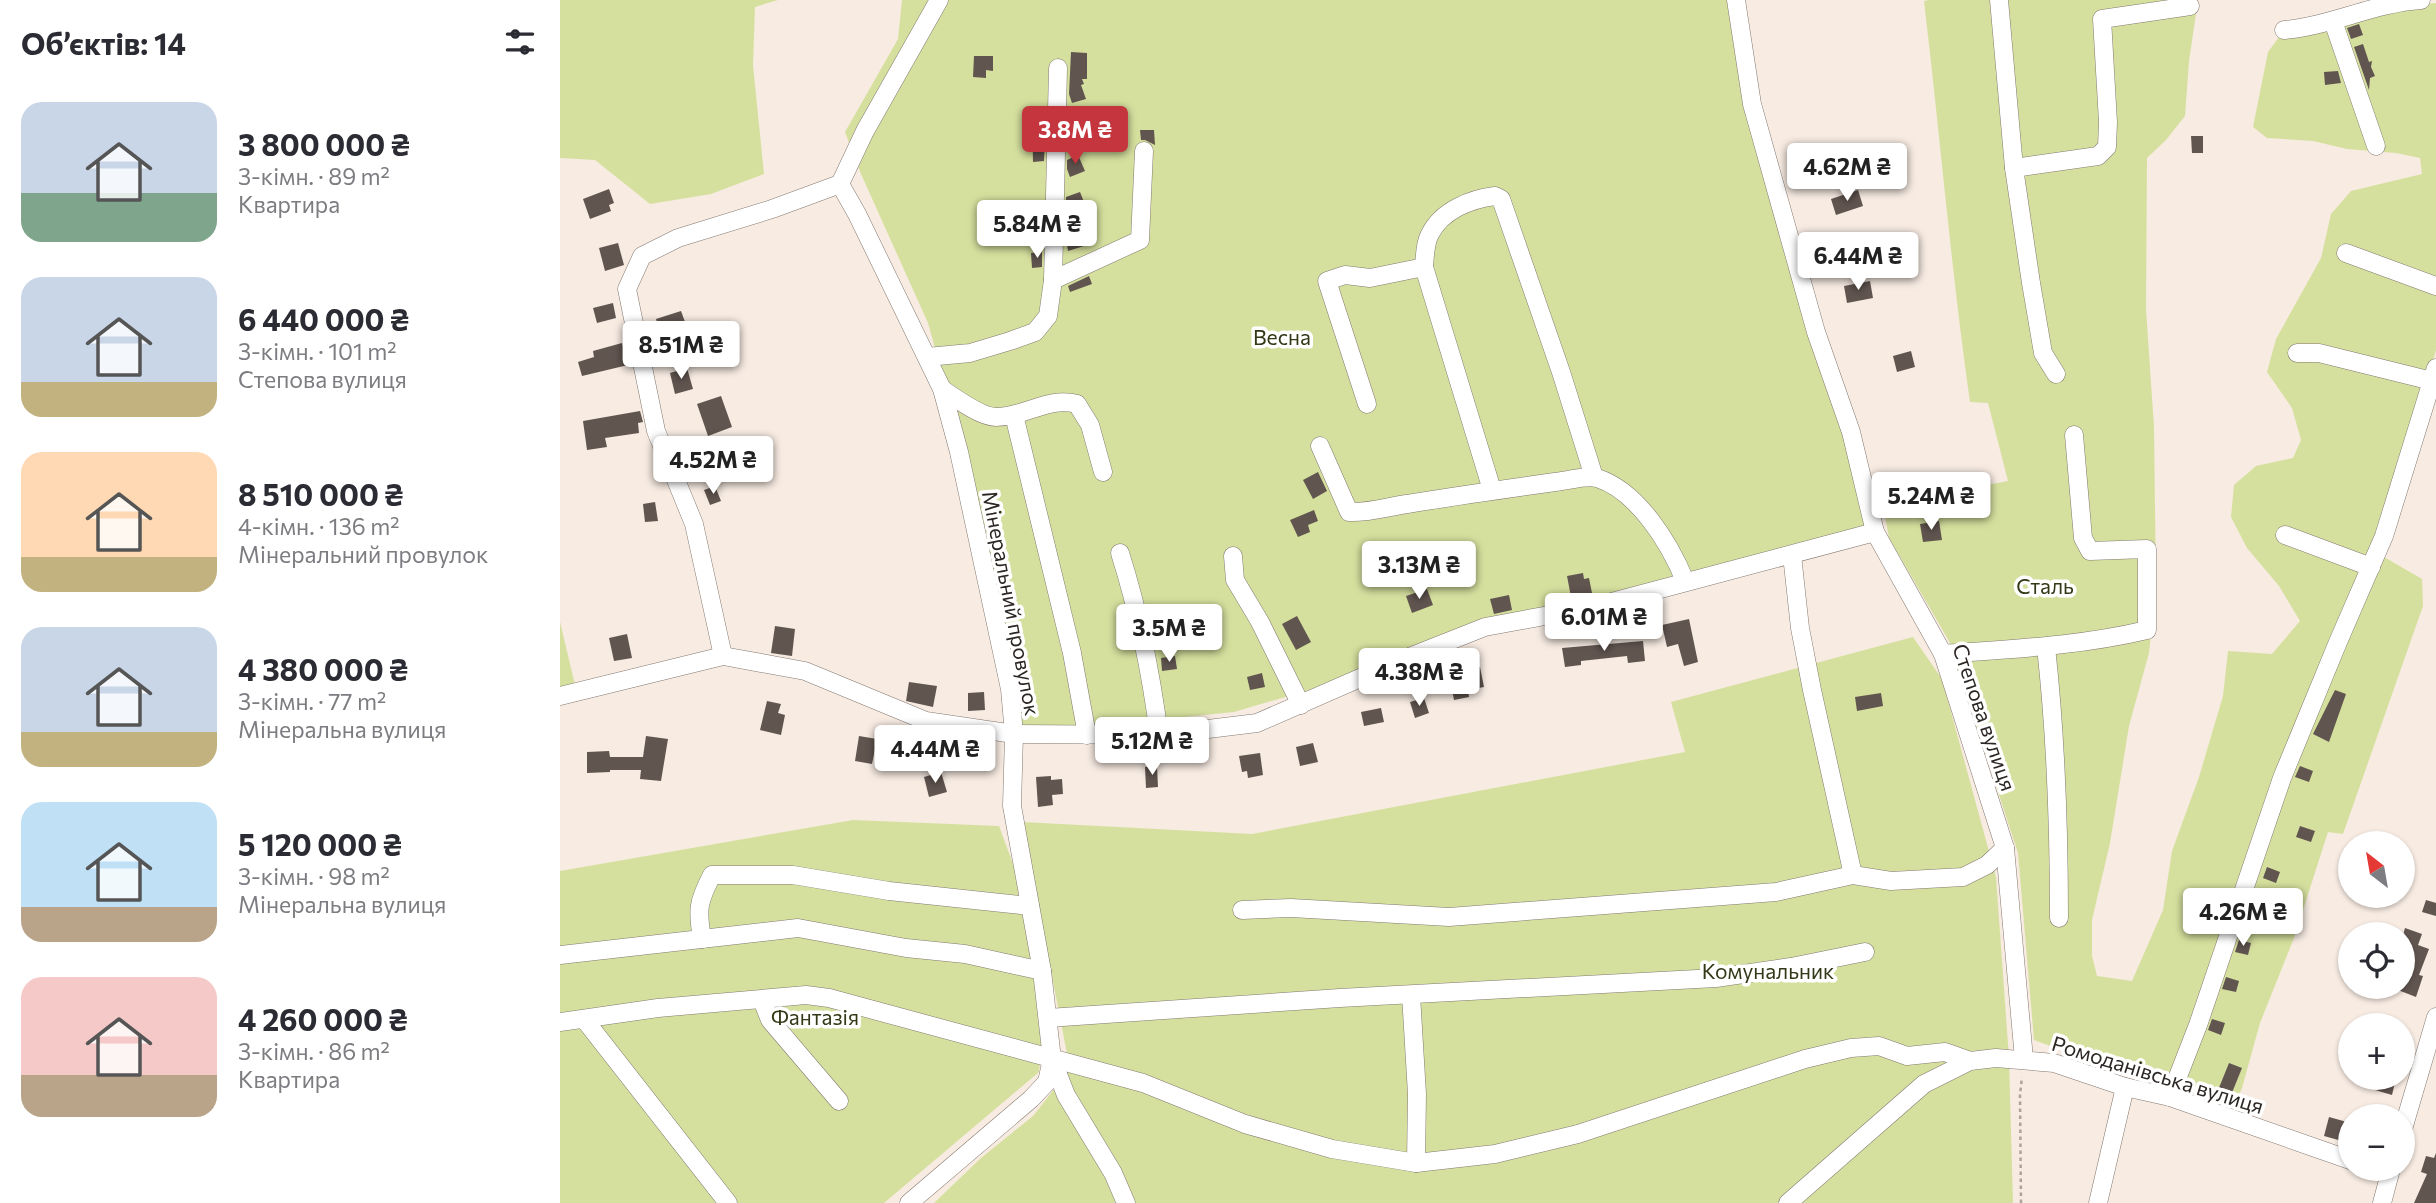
<!DOCTYPE html>
<html lang="uk">
<meta charset="utf-8">
<style>
:root{--surface:#fff;--page:#f7f7f7;--text:#2b2b33;--muted:#7c7c81;--accent:#c5353d}
body{margin:0;font-family:Commissioner,sans-serif;background:var(--page);color:var(--text);height:100vh;display:flex;flex-direction:column;font-size:26px;white-space:nowrap}
*{box-sizing:border-box;margin:0}
p{font-size:23px;color:var(--muted)}
.icon{flex:none;width:38px;height:38px;fill:none;stroke:currentColor;stroke-width:2;stroke-linecap:round;stroke-linejoin:round}
.map{position:relative;flex:1;overflow:hidden}
.sheet{display:flex;flex-direction:column;background:var(--surface);width:560px}
.sheet>*{flex:none}
.needle{width:46px;rotate:329deg}
.fabs{position:absolute;left:1778px;top:831px;display:grid;gap:14px}
.fabs a{display:grid;place-items:center;width:77px;height:77px;border-radius:50%;background:var(--surface);box-shadow:0 2px 5px #0004;font-size:35px}
.price{position:absolute;translate:-50% -60px;padding:0 16px;border-radius:7px;background:#fff;color:#222;font-size:23px;line-height:46px;filter:drop-shadow(0 2px 4px #0008)}
.price::after{content:'';position:absolute;left:50%;top:42px;width:21px;height:16px;margin-left:-10px;background:inherit;clip-path:polygon(0 0,100% 0,50% 100%)}
.price.selected{background:var(--accent);color:#fff}
ul{padding:0;list-style:none}
li{display:flex;align-items:center;gap:21px;height:175px;padding:0 21px}
li span{display:grid;place-items:center;flex:none;width:196px;height:140px;border-radius:21px;color:#555}
li>.icon{margin-inline-start:auto}
span .icon{width:84px;height:84px;fill:#fffc;stroke-width:1}
li b{font-size:30px}
h2{display:flex;justify-content:space-between;align-items:center;height:84px;padding:0 21px;font-size:30px}
main{display:flex;flex:1;min-height:0}
.map>svg:first-child{display:block}
.green{fill:#d6e09e}
.building{fill:#615550}
.lines{fill:none;stroke-linecap:round;stroke-linejoin:round}
.minor-casing{stroke:#837870;stroke-width:19}
.path{stroke:#aca39c;stroke-width:2.5;stroke-dasharray:3.5 3.5;stroke-linecap:butt}
.minor{stroke:#fff;stroke-width:18}
.labels{text-anchor:middle;dominant-baseline:central;stroke-width:7;stroke-linejoin:round;paint-order:stroke}
.park-label{font-size:21px;fill:#343817;stroke:#fff}
.street-label{font-size:21px;fill:#2c2724;stroke:#fff}
</style>
<main>
<section class="sheet">
<h2>Об’єктів: 14<svg class="icon" aria-label="filters" viewBox="0 0 24 24"><path d="M4 7h16M4 17h16"/><circle cx="9" cy="7" r="2"/><circle cx="15" cy="17" r="2"/></svg></h2>
<ul>
<li><span style="background:linear-gradient(#c9d6e8 65%,#7fa58c 0)"><svg class="icon" aria-label="home" viewBox="0 0 24 24"><path d="M3 11l9-7 9 7M6 9v11h12V9"/></svg></span><div><b>3 800 000 ₴</b><p>3-кімн. · 89 m²</p><p>Квартира</p></div></li>
<li><span style="background:linear-gradient(#c9d6e8 75%,#c2b280 0)"><svg class="icon" aria-label="home" viewBox="0 0 24 24"><path d="M3 11l9-7 9 7M6 9v11h12V9"/></svg></span><div><b>6 440 000 ₴</b><p>3-кімн. · 101 m²</p><p>Степова вулиця</p></div></li>
<li><span style="background:linear-gradient(#ffd9b3 75%,#c2b280 0)"><svg class="icon" aria-label="home" viewBox="0 0 24 24"><path d="M3 11l9-7 9 7M6 9v11h12V9"/></svg></span><div><b>8 510 000 ₴</b><p>4-кімн. · 136 m²</p><p>Мінеральний провулок</p></div></li>
<li><span style="background:linear-gradient(#c9d6e8 75%,#c2b280 0)"><svg class="icon" aria-label="home" viewBox="0 0 24 24"><path d="M3 11l9-7 9 7M6 9v11h12V9"/></svg></span><div><b>4 380 000 ₴</b><p>3-кімн. · 77 m²</p><p>Мінеральна вулиця</p></div></li>
<li><span style="background:linear-gradient(#bfe0f5 75%,#b9a48a 0)"><svg class="icon" aria-label="home" viewBox="0 0 24 24"><path d="M3 11l9-7 9 7M6 9v11h12V9"/></svg></span><div><b>5 120 000 ₴</b><p>3-кімн. · 98 m²</p><p>Мінеральна вулиця</p></div></li>
<li><span style="background:linear-gradient(#f6c9c9 70%,#b9a48a 0)"><svg class="icon" aria-label="home" viewBox="0 0 24 24"><path d="M3 11l9-7 9 7M6 9v11h12V9"/></svg></span><div><b>4 260 000 ₴</b><p>3-кімн. · 86 m²</p><p>Квартира</p></div></li>
</ul>
</section>
<div class="map">
<svg width="1876" height="1203" viewBox="0 0 1876 1203">
<rect width="100%" height="100%" fill="#f7ebe2"/>
<g class="green">
<path d="M0,0H218L195,7L193,65L204,174L151,194L90,204L35,160L0,158Z"/>
<path d="M342,0H1168L1308,528L1054,598L887,632L769,684L674,712L544,725H460L426,531L368,323L301,174L285,132L338,39Z"/>
<path d="M1369,0H1638L1629,61L1625,116L1606,140L1587,158L1586,309L1594,427L1596,586L1589,653L1569,726L1550,843L1532,920V956L1537,976L1572,981L1603,910L1612,851L1639,777L1663,696L1668,651L1712,654L1740,621L1719,586L1687,548L1671,517L1674,485L1696,466L1733,458L1741,440L1732,408L1707,372L1716,339L1761,258L1771,214L1791,191L1862,174L1860,158L1836,153L1787,149L1753,141L1707,138L1693,127L1708,52L1722,33L1850,6L1876,3V350L1856,420L1824,557L1862,579L1863,606L1783,834L1768,832L1734,938L1700,1023L1682,1088L1671,1112L1474,1040L1458,853L1389,641L1329,538L1323,505L1448,481L1428,403L1410,402C1391,269 1380,135 1364,1Z"/>
<path d="M0,622L15,685L0,689Z"/>
<path d="M1353,637L1382,679L1436,877L1449,1058L1453,1203H374L421,1158L473,1116L510,1069L462,822L692,834L1125,752L1111,702Z"/>
<path d="M293,820L439,826L462,888L483,1025L479,1072L324,1203H0V871Z"/>
</g>
<g class="building">
<path d="M1799,24L1803,35L1791,39L1787,28Z"/>
<path d="M1803,44L1809,62L1812,61L1811,67L1815,76L1810,78L1809,90L1794,47Z"/>
<path d="M511,52L527,53V79H522L524,84L521,85L526,99L512,103L509,94Z"/>
<path d="M414,56H433V71L426,70V78L413,77Z"/>
<path d="M1778,71L1781,83L1765,85L1764,72Z"/>
<path d="M472,116H486L484,161L473,162Z"/>
<path d="M521,124L526,134L508,142V130Z"/>
<path d="M580,130H594L595,145L585,140H581Z"/>
<path d="M1631,136H1643V153H1632Z"/>
<path d="M518,155L525,171L510,177L507,169V160Z"/>
<path d="M49,189L54,203L49,205L51,211L30,219L23,199Z"/>
<path d="M1298,190L1303,206L1276,215L1271,199Z"/>
<path d="M520,192L530,217L513,224L506,207V197Z"/>
<path d="M458,213H469V229H457Z"/>
<path d="M518,228L524,246L508,251L505,233Z"/>
<path d="M58,243L64,265L45,271L39,248Z"/>
<path d="M482,252V267L472,268L471,253Z"/>
<path d="M529,276L532,284L510,292L508,286Z"/>
<path d="M1310,281L1313,298L1287,303L1284,286Z"/>
<path d="M53,303L56,318L37,323L33,308Z"/>
<path d="M121,311L128,330L102,339L96,319Z"/>
<path d="M62,343L68,365L22,376L18,362L34,357L33,351Z"/>
<path d="M1351,351L1355,367L1337,372L1333,356Z"/>
<path d="M127,368L133,389L115,394L110,373Z"/>
<path d="M161,396L172,427L148,436L137,404Z"/>
<path d="M80,411L83,422L78,423L79,433L45,438L47,447L27,450L23,421Z"/>
<path d="M758,472L767,491L753,499L743,480Z"/>
<path d="M155,486L161,501L150,505L144,490Z"/>
<path d="M95,502L98,521L85,522L83,504Z"/>
<path d="M754,510L758,521L748,525L750,532L738,537L730,520Z"/>
<path d="M1379,521L1382,540L1363,542L1360,524Z"/>
<path d="M1023,573L1024,579L1029,578L1032,593L1011,597L1007,576Z"/>
<path d="M867,589L873,605L852,613L846,596Z"/>
<path d="M949,595L952,610L934,614L930,599Z"/>
<path d="M737,616L751,642L736,650L722,624Z"/>
<path d="M1129,619L1138,662L1124,666L1118,644L1107,647L1102,625Z"/>
<path d="M215,626L235,629L232,656L211,653Z"/>
<path d="M67,634L72,658L54,661L49,638Z"/>
<path d="M1083,641L1085,661L1068,663L1067,656L1021,661V665L1005,667L1002,648Z"/>
<path d="M615,656L617,669L602,671L601,658Z"/>
<path d="M920,667L924,687L908,690L909,697L894,700L890,678L908,674L907,670Z"/>
<path d="M702,673L705,687L690,690L687,677Z"/>
<path d="M349,682L377,686L373,707L346,701Z"/>
<path d="M1775,690L1786,694L1769,742L1753,734Z"/>
<path d="M424,692L425,710L408,711V693Z"/>
<path d="M1321,693L1323,706L1297,711L1295,697Z"/>
<path d="M864,698L869,713L855,718L850,702Z"/>
<path d="M207,701L221,704L218,713L225,715L221,735L200,730Z"/>
<path d="M821,708L824,722L804,726L801,712Z"/>
<path d="M86,736L108,739L101,781L80,779L81,770H50V772L27,773V752L49,751L50,757H83Z"/>
<path d="M299,736L317,739L312,764L295,761Z"/>
<path d="M753,743L758,762L740,766L736,747Z"/>
<path d="M700,753L703,775L688,778L687,771L682,772L679,756Z"/>
<path d="M597,766L598,787L586,788L585,767Z"/>
<path d="M1740,766L1753,771L1749,782L1735,777Z"/>
<path d="M381,772L387,792L369,797L364,777Z"/>
<path d="M491,776V780L502,779L503,794L492,795L493,805L478,807L476,777Z"/>
<path d="M1740,826L1755,831L1751,842L1736,837Z"/>
<path d="M1707,867L1720,872L1716,883L1703,878Z"/>
<path d="M1866,900L1876,903V916L1862,912Z"/>
<path d="M1845,928L1862,934L1858,945L1869,949L1859,975L1863,976L1856,997L1838,990L1839,987H1843V978L1850,958L1843,956V935Z"/>
<path d="M1679,940L1691,943L1688,955L1675,952Z"/>
<path d="M1666,977L1679,981L1676,992L1662,989Z"/>
<path d="M1652,1019L1665,1023L1661,1035L1648,1030Z"/>
<path d="M1669,1063L1682,1068L1667,1105L1654,1100Z"/>
<path d="M1818,1078H1836L1832,1095L1815,1090Z"/>
<path d="M1769,1117L1787,1122L1782,1141L1764,1136Z"/>
<path d="M1876,1153V1203H1854L1867,1174L1861,1172L1866,1156L1874,1158Z"/>
</g>
<g class="lines">
<g class="minor-casing">
<g id="minor">
<path d="M1176,0L1192,104L1256,332L1291,432L1315,532L1383,654L1445,848L1464,1059"/>
<path d="M1439,0L1454,168L1471,283L1483,353L1496,374"/>
<path d="M1773,21L1816,146"/>
<path d="M1724,30C1771,26 1814,3 1861,0"/>
<path d="M1454,168L1538,156L1547,147L1548,122L1542,19L1630,6"/>
<path d="M280,184L297,214L382,389L399,452L450,689L454,734L452,806L482,971L492,1059L506,1095L553,1173L566,1203"/>
<path d="M1786,253L1876,286"/>
<path d="M493,280L580,240L584,151"/>
<path d="M1737,353H1759L1872,381"/>
<path d="M367,357L410,353L450,341L475,332L488,316L493,280L498,68"/>
<path d="M382,389C395,398 421,417 436,417C466,417 488,396 517,404L530,425L543,472"/>
<path d="M807,404L767,281L785,275L810,278L864,267"/>
<path d="M454,415L512,653L527,735"/>
<path d="M760,446L789,512C808,513 827,507 847,504C896,496 945,489 995,482C1007,481 1026,475 1037,478C1078,491 1110,544 1125,581"/>
<path d="M932,490L864,267C865,256 865,243 870,234C882,210 911,199 935,196L941,199L1001,372L1034,477"/>
<path d="M1725,535L1811,567"/>
<path d="M560,553C579,613 591,673 599,735"/>
<path d="M1232,555L1240,628L1252,690L1293,875"/>
<path d="M673,556L675,580L700,622L741,705"/>
<path d="M1486,647C1496,737 1499,828 1499,918"/>
<path d="M1383,654C1451,649 1520,646 1587,630V549L1530,551L1523,538L1514,435"/>
<path d="M163,656L134,524L96,431L67,289L82,256L118,238L212,209L280,184L305,131L379,0"/>
<path d="M0,696L163,656L245,671L366,721L454,734L599,735L697,723L839,661L925,627L1033,607L1315,532"/>
<path d="M682,910L731,908L889,917L1216,892L1293,875L1331,881L1403,877L1427,865L1445,848"/>
<path d="M142,939C137,909 138,902 152,875H233L329,891L470,906"/>
<path d="M0,955L238,928L346,948L405,954L482,971"/>
<path d="M851,995L857,1094L856,1163"/>
<path d="M202,1000L210,1020L279,1101"/>
<path d="M488,1018L780,998L1156,978L1231,967L1305,952"/>
<path d="M24,1019L168,1203"/>
<path d="M0,1022L98,1008L246,995L269,998L583,1083L685,1124L772,1149L856,1163L935,1154L1018,1134L1245,1059L1291,1048L1319,1046L1347,1056L1385,1052L1410,1061"/>
<path d="M1610,1097L1638,1025L1722,778L1778,642L1824,536L1876,368"/>
<path d="M1843,1129L1876,1017"/>
<path d="M349,1203L471,1099L487,1082L492,1059"/>
<path d="M1228,1203L1364,1084L1410,1061L1436,1058L1494,1063L1565,1087L1610,1097L1790,1160"/>
<path d="M1538,1203L1565,1087"/>
<path d="M1822,1203L1831,1169"/>
</g>
</g>
<path class="path" d="M1461,1203L1460,1095L1462,1077"/>
<use href="#minor" class="minor"/>
</g>
<g class="labels">
<g class="park-label">
<text x="722" y="336">Весна</text>
<text x="1485" y="585">Сталь</text>
<text x="1208" y="970">Комунальник</text>
<text x="255" y="1016">Фантазія</text>
</g>
<g class="street-label">
<text transform="translate(452 603) rotate(79)">Мінеральний провулок</text>
<text transform="translate(1425 717) rotate(71)">Степова вулиця</text>
<text transform="translate(1598 1074) rotate(17)">Ромоданівська вулиця</text>
</g>
</g>
</svg>
<div class="fabs">
<a><svg class="needle" viewBox="-14 -14 28 28"><path d="M0-13l5 13h-10z" fill="#e53935"/><path d="M0 13l5-13h-10z" fill="#7c7c81"/></svg></a>
<a><svg class="icon" aria-label="locate" viewBox="0 0 24 24"><circle cx="12" cy="12" r="6"/><path d="M12 2v4M12 18v4M2 12h4M18 12h4"/></svg></a>
<a>+</a>
<a>−</a>
</div>
<b class="price selected" style="left:515px;top:166px">3.8M ₴</b>
<b class="price" style="left:1287px;top:203px">4.62M ₴</b>
<b class="price" style="left:477px;top:260px">5.84M ₴</b>
<b class="price" style="left:1298px;top:292px">6.44M ₴</b>
<b class="price" style="left:121px;top:381px">8.51M ₴</b>
<b class="price" style="left:153px;top:496px">4.52M ₴</b>
<b class="price" style="left:1371px;top:532px">5.24M ₴</b>
<b class="price" style="left:859px;top:601px">3.13M ₴</b>
<b class="price" style="left:1044px;top:653px">6.01M ₴</b>
<b class="price" style="left:609px;top:664px">3.5M ₴</b>
<b class="price" style="left:859px;top:708px">4.38M ₴</b>
<b class="price" style="left:592px;top:777px">5.12M ₴</b>
<b class="price" style="left:375px;top:785px">4.44M ₴</b>
<b class="price" style="left:1683px;top:948px">4.26M ₴</b>
</div>
</main>
